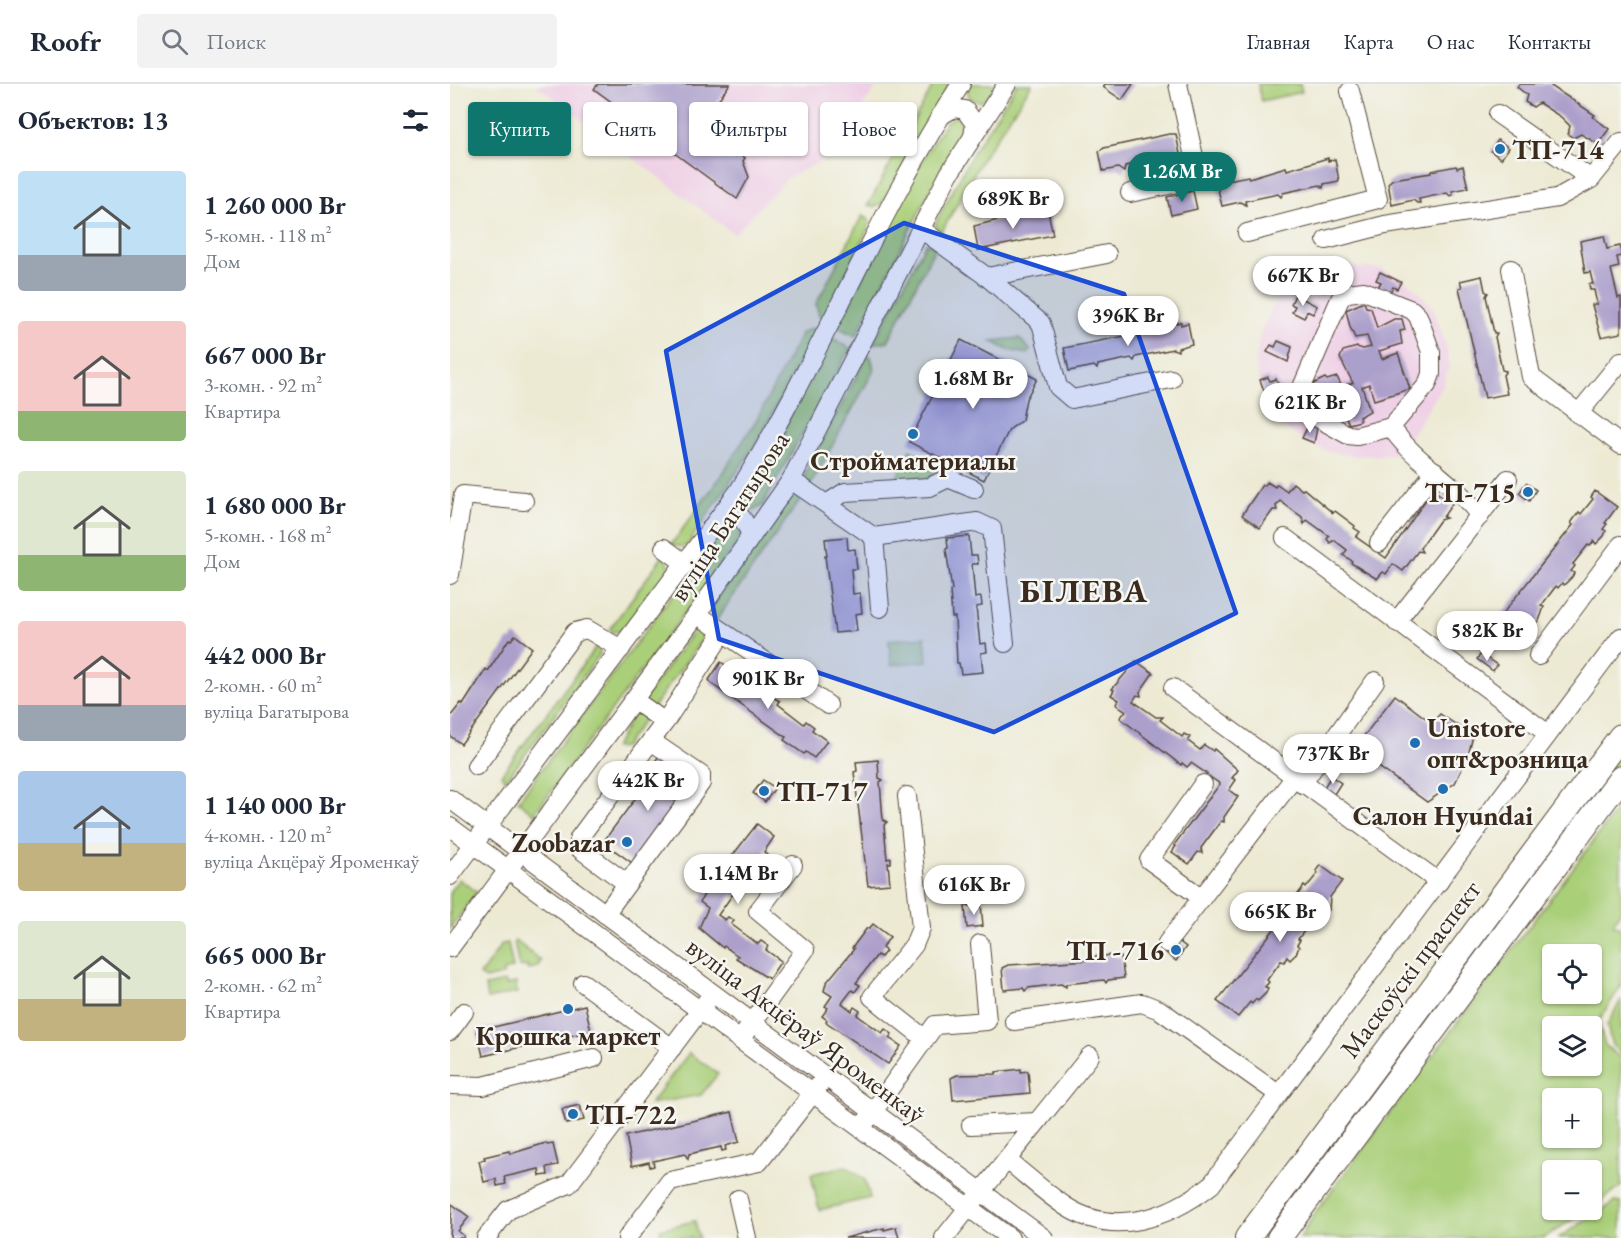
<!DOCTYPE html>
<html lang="ru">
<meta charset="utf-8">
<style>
:root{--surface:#fff;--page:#f2f2f3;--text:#1f2937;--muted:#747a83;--line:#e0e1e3;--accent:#0f766e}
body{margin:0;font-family:"EB Garamond",serif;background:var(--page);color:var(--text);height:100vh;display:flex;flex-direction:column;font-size:22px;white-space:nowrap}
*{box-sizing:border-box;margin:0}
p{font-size:20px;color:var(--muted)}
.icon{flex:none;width:33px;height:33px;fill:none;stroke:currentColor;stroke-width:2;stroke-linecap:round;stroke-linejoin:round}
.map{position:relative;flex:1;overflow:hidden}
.side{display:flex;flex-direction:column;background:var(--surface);width:450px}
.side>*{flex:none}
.hud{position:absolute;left:18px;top:18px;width:570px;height:54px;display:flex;gap:12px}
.buttons{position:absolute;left:1092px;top:860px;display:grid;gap:12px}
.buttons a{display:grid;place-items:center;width:60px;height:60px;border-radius:6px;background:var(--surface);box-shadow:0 2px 4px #0004;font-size:30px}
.price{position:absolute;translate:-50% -51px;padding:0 14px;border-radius:21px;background:#fff;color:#222;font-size:20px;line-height:39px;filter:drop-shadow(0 2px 3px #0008)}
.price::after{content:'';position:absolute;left:50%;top:36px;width:18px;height:14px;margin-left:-9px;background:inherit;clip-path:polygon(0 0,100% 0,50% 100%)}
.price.selected{background:var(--accent);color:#fff}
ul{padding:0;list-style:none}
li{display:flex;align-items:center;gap:18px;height:150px;padding:0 18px}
li span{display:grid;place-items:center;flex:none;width:168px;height:120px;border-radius:6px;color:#555}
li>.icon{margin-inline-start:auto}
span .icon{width:72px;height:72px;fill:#fffc;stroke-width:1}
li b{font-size:26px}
h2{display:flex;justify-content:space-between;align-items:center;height:72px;padding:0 18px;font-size:26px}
.tag{padding:0 21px;border-radius:6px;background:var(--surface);box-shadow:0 2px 4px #0004;font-size:21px;line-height:54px}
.tag.selected{background:var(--accent);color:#fff}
header{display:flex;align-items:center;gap:36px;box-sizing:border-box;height:84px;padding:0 30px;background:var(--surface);border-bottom:2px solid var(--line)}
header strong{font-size:28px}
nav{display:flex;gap:33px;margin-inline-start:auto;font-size:21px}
.search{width:420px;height:54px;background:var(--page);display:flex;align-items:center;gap:15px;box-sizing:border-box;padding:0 21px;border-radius:6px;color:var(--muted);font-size:22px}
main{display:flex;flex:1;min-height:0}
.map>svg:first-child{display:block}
.built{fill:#efd0e6}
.green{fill:#aacf79;stroke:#727c4c;stroke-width:1.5;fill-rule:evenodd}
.building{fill:#ab9fcb}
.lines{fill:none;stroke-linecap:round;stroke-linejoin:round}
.minor-casing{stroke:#564739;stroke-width:20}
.major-casing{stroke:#564739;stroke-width:26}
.minor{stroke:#fff;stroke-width:18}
.major{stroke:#fff;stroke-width:24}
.marked{fill:#1d4ed8;fill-opacity:0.2;stroke:#1d4ed8;stroke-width:4.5;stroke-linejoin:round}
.poi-dot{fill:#1f6fb2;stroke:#f6f6f2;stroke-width:2}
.labels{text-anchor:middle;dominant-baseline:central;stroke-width:5;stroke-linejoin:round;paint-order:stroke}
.poi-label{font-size:27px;font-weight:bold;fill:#3b2a1e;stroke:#f6f6f2;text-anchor:start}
.street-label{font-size:27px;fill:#3b2a1e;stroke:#f6f6f2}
.district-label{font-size:33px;font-weight:bold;letter-spacing:1.5px;fill:#3b2a1e;stroke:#f6f6f2}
</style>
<header>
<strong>Roofr</strong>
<div class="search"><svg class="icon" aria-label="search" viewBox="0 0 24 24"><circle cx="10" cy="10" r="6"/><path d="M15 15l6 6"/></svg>Поиск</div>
<nav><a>Главная</a><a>Карта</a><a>О нас</a><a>Контакты</a></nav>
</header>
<main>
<section class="side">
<h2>Объектов: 13<svg class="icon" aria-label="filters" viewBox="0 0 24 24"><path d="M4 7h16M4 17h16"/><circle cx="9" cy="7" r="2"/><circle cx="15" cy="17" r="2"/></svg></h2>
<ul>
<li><span style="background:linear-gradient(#bfe0f5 70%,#9aa5b1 0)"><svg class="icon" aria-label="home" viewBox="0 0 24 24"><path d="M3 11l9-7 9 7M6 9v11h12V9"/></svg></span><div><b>1 260 000 Br</b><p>5-комн. · 118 m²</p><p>Дом</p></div></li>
<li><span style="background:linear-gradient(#f6c9c9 75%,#8fb573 0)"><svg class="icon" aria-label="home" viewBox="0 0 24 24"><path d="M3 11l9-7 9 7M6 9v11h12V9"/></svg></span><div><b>667 000 Br</b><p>3-комн. · 92 m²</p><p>Квартира</p></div></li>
<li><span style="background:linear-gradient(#dfe7d0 70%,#8fb573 0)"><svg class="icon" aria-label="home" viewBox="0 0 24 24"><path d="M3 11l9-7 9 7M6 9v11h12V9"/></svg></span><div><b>1 680 000 Br</b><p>5-комн. · 168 m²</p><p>Дом</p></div></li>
<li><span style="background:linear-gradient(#f6c9c9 70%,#9aa5b1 0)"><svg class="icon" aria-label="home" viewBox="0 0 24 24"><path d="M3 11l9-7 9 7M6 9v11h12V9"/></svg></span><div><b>442 000 Br</b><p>2-комн. · 60 m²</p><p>вуліца Багатырова</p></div></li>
<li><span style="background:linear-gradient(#a9c7e8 60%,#c2b280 0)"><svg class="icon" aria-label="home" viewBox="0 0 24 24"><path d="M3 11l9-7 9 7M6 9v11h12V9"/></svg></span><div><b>1 140 000 Br</b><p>4-комн. · 120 m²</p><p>вуліца Акцёраў Яроменкаў</p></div></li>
<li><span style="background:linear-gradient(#dfe7d0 65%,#c2b280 0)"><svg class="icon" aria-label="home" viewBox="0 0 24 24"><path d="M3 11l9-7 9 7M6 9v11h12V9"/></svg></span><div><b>665 000 Br</b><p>2-комн. · 62 m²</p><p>Квартира</p></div></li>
</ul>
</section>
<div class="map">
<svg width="1171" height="1154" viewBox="0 0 1171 1154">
<rect width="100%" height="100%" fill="#f6f6f2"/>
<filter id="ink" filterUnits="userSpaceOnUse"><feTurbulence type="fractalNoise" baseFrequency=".0167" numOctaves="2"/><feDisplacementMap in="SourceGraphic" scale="12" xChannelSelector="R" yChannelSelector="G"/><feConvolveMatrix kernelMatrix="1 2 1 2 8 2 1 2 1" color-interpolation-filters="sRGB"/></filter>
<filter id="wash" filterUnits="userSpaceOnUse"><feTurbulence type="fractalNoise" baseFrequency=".008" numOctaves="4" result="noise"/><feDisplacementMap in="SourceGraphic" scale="24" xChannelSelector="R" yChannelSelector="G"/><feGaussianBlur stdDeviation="1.35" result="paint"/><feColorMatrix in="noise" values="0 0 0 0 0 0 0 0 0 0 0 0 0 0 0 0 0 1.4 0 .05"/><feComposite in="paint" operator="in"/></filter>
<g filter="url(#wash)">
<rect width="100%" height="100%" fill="#edead4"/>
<g class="built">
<path d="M85,0H429L371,77L337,94L284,150Z"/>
<path d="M898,182L931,185L953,195L972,211L983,224L997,265L999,280L993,302L954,362L941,371L903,372L880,368L856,358L836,344L819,327L809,300L806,278L810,249L826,215L846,199L874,187Z"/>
</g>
<g class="green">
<path d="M484,0H499L432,120L424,123L418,121Z"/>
<path d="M520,0H547L536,15L529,18L519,13L517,5Z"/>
<path d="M567,0H582L534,72L491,149L485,140L524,67Z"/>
<path d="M808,0H850L852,8L811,17Z"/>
<path d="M506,32L512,35L516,45L488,91L406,252L387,243L470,80L496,38Z"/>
<path d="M412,132L419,136L420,141L374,233L369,231L366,220Z"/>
<path d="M476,159L486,162L438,257L423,260Z"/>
<path d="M364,244L367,245L306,360L238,460L233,463L221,461L269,395L307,335L352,248Z"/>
<path d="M382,254L400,264L312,422L302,427L292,418L295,411Z"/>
<path d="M569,254L580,266L578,270L558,266L541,257Z"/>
<path d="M418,271L421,273L424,286L361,400L356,396L355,389Z"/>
<path d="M460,366L490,381L478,396L445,398Z"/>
<path d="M345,409L354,410L266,537L261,529V524L338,414Z"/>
<path d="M283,439L288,442L291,450L289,456L84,730L68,717L271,446L276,440Z"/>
<path d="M215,469L220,485L173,546L164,548L159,546Z"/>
<path d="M254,544L259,546L174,663L164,664L187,624L245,545Z"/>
<path d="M475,553L477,577L441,581L439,556Z"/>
<path d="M149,559L150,570L56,696L51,691Z"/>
<path d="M1171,664V679L813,1154H806Z"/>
<path d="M1171,720V826L1163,840L1171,845V902L1151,933L1149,942L1155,961L1171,975V1102L1142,1124V1086H1102V1125H1139L1094,1154H850L865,1129ZM1102,870H1142V909H1102ZM1102,942H1142V981H1102ZM1102,1014H1142V1053H1102Z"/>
<path d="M9,795L27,808L0,845V807Z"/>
<path d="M66,857L91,877L87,883L77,885V882L69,883L64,858Z"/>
<path d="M58,859L63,884L53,887V891L35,895L30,891L52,860Z"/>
<path d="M55,898L56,901L66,899L67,909L37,915L35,902Z"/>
<path d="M1171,916V970L1162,961L1157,941Z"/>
<path d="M239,969L268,990L251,1011L200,1020Z"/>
<path d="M396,1082L415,1096L420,1114L369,1126L361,1090Z"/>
<path d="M1165,1118L1171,1119V1154H1108Z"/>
<path d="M245,1137L249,1154H212L210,1145Z"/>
</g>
<g id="blocks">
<g class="building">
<path d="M148,0H280L247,44L285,72L287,68L295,74L293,77L299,93L287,115L216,63L213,66L207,62L212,55L144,5Z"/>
<path d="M655,0H683L672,16L653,3Z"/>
<path d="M1069,0H1102L1101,2L1145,31L1143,33L1159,45L1148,60L1131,50L1123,54L1118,50L1120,42L1111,33L1089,19L1083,23L1075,18L1077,11L1067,3Z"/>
<path d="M719,50H726L730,70L715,73L716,79L709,78V75L675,82L674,88L668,84L653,87L649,67L654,64Z"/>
<path d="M1048,56L1059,64L1051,75L1041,67Z"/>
<path d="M878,74V77L885,75L889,97L874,100L873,104L870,101L833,109L831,113L828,110L795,117L796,121L790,118L772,122L767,101L774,100L773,97L798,92L799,94L836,83L837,86Z"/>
<path d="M1006,82L1007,84L1013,82L1018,104L1002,107L1003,111L1000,112L997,109L969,115L970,119H967L963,116L942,121L938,99L943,95L981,89V87Z"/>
<path d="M743,107L747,125L721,131L717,113Z"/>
<path d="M584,127V130L598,127L603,151L528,166L524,142Z"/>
<path d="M1154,152L1157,165L1170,162L1171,165V172L1167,173L1169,183L1161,185L1168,214L1171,213V249L1151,253L1142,221L1147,220L1144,206H1140L1139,200H1143L1140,188L1135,189L1130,157Z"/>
<path d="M888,188L890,195L884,197L886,204L873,208L871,201L867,203L864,195Z"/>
<path d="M930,188L951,198L947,205L943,203L940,209L928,203L931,198L926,196Z"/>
<path d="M1032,192L1035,207L1038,209L1036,212L1044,249H1047L1045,253L1052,286L1056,287L1053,291L1057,310L1035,314L1009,204L1012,203L1010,197Z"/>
<path d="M845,211L867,222L863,230L857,227L854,234L842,228L845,222L841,220Z"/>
<path d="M914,218L916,223L921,224L927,244L944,235H952L955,246L950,247L952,260L929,267L932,275L948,269L960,305L924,316L919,300L912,303L920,327L909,333L910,337L899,340L891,322V316L872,322L868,319L863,321L859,302L875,294L877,296L887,293L892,303L903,299L890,274L893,267L907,263L913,265L921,263L917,252L905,254L900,243L896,226Z"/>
<path d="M731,238V241L738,239L742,260L728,264V267L723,265L686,273L684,277L681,274L648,281L647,285L644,282L619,287L614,264L706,246V244Z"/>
<path d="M511,256L587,295L576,315L572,336L559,346L534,396L459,358Z"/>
<path d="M828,257L842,263L838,278L817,268L821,261L825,263Z"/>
<path d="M818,293L820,297L826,295L831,308L818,317L810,296Z"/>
<path d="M859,340L867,344L864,359L852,354Z"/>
<path d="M817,398L825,403L827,400L837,407L843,399L852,406L854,405L883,429L885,427L905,442L904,444L910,448L906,453L936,474L979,411L981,413L985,407L1002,420L993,433L996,434L990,436L970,464L972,468L968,467L953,487L943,480L936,490L933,488L927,495L901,479L902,477L893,471L897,466L884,456L880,459L877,455L879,452L857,436L854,440L852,433L830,417L826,422L827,426H823L810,444L792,431L812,401L814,402Z"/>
<path d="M1076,399L1086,406L1079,417L1069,409Z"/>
<path d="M1145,407L1167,423L1155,439L1157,440L1153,445L1156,447L1154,452L1146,460L1144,457L1140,462L1138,461L1123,480L1125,482L1121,487L1124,489L1122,493L1114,501L1112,499L1108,504L1106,502L1091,522L1094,523L1089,537L1077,546L1075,544L1063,559L1042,543L1123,441L1121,439L1129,428L1131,430L1143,415L1141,413Z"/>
<path d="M519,452L521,471H527L528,480H522L525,514L531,513L532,522L526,523L530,560L536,559L537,568L531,569L533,588L511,590L509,579H507L505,533H502L500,507L502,506L496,465L498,464L497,454Z"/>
<path d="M397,453L398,466L405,465L407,485H401L403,510L410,509L412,529L405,530L407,547L385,549L375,472H377L375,455Z"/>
<path d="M65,551L82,564L11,660L0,652V633L11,619L13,621L36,585L38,587L59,555L61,556Z"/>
<path d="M1031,570L1047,581L1043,587L1027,575Z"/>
<path d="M686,577L703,589L690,608L691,612L687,611L683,617L706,633H713L710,636L732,653L734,650L740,653L738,657L750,666L754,661L763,667L764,665L788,686L782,694L786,696L779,706L788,713L774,733V738L771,737L751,764L752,769L748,768L739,780L722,768L726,762L724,761L770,700L760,693L754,694L757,690L741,679L737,683L732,679L731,681L670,634L676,627L666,620L669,616L661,611L664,606L662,605Z"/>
<path d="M271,578L282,586L284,584L292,590L291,593L320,615L322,612L326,615L330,617L328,620L354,640L356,637L364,643L362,646L377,657L364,674L356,668L354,670L334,656L336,653L263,601L259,596Z"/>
<path d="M945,611L982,639L990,630L1023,652L1018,672L1005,699L977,718L904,665Z"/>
<path d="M209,672L236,692L227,704L235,711L185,781L153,758L197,699L192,695Z"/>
<path d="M428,676L429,694L433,696L430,698L433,736L437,738L434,741L437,775L441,774V779H438L440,800L418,802L404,688L407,687L406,678Z"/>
<path d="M881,692L891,699L884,710L874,703Z"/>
<path d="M313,696L325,704L315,718L303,709Z"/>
<path d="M307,740L324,753L314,768L317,771L313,777L309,775L288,803L291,805L287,812L283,810L268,831L275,836L278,833L284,837L281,840L308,860L311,857L318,862L316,866L331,877L319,895L286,874L288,872L274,862L273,864L249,844L258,824L250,818L258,803Z"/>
<path d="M870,781L892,797L880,813L879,826L871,834L869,832L865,836L863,835L848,855L850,856L847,861L849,863L846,870L840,876L837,873L834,878L831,877L817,896L819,898L815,903L818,904L816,909L808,917L806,915L802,920L800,918L788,933L767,917L848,815L846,813L854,802L856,804L868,789L866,787Z"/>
<path d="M531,820L533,842L517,844L515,822Z"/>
<path d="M423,840L440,853L432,864L436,867L431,873L427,871L406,899L410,901L407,905L405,908L402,906L392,919L402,927L404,923L410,927L407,931L432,949L435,945L442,950L439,954L451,962L438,980L376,938L377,936L372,932L378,924L375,922L382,912L374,907L376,899L404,865L402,864L417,844L419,845Z"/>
<path d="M727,856L736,863L726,877L716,869Z"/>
<path d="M664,871L665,873H671L674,894L658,896L656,899L654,896L616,900V903L611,900L578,904L575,907L573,904L554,906L552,884L558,881L639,876V873Z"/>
<path d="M135,921L141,947L33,972L27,947Z"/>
<path d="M571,985V988L578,987L580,1009L503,1016L501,994L507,991L546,990V988Z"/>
<path d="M130,1021L134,1036L116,1040L112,1025Z"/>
<path d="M282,1028L289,1058L275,1062L276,1066L272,1067L271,1063L239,1070L238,1075L235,1070L203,1077L204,1082L200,1083L199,1078L182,1082L176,1052Z"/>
<path d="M96,1059L97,1061L103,1060L108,1081L97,1083L98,1091L90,1092L89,1085L54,1093L56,1100L47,1102L46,1095L34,1098L29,1077L35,1075L34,1073L59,1067L60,1070Z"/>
<path d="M2,1120L19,1133L8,1147L14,1152L13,1154H0Z"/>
<path d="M446,1143L449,1154H395L434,1144V1146Z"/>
</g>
</g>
</g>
<g filter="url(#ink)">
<use href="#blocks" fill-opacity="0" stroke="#564739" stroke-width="1.5"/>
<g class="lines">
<g class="minor-casing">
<g id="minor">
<path d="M1048,30L1141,95"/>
<path d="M490,32L504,24L515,26L525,40L523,52"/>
<path d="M680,109L733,98L744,90L746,82L728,0"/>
<path d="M471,145L537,193L591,239L608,303L622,315L721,295"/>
<path d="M797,149L928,115L900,7"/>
<path d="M876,156L935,141L1107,114L1141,95L1171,58"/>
<path d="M1061,185L1081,293L1171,361"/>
<path d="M537,193L657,170"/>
<path d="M914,207L962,226L968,232L981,268V290L977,301L941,343L907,352L898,351L859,329L849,310L890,215L897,209Z"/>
<path d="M1128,330L1171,277"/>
<path d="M941,343C964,378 1005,398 1030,432"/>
<path d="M341,396L424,453L527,438L542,445L555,559"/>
<path d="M378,419L395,408L480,403L498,394L524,405"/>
<path d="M267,436L282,430L292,434L300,448L297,459"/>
<path d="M424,453L430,524"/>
<path d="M835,454L1098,650"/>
<path d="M929,459L985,387"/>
<path d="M214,464L236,480"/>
<path d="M0,491L13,411L74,417"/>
<path d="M247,530L378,621"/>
<path d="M946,538L1058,395"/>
<path d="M1088,572L1171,461"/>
<path d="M723,604L989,798"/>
<path d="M184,616L215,638"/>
<path d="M26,682L125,548L137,545L171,565"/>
<path d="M852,700L925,597"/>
<path d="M457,712L471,844L464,861L422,913L474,954"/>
<path d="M0,715L594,1154"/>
<path d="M0,743L560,1154"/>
<path d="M0,792L288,408C370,276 426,130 511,0"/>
<path d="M176,799L130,765L129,754L215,638L273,548"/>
<path d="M752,814L699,776L753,700"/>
<path d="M155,830L251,699V691L201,657"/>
<path d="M717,859L844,694"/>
<path d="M0,864L247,530L341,396L499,90L557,0"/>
<path d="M133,899L222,964"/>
<path d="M564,937L692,919L710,926L828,1010"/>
<path d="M0,947L14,928"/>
<path d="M295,949L355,866L308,827L343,781"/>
<path d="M1,1001L33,1002L144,974"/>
<path d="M415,1039L485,941L537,937L530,860"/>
<path d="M521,1041L587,1038"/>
<path d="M557,1076C576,1091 595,1109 615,1122C664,1154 719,1134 761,1101L1171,553"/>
<path d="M288,1115L297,1154"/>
<path d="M36,1154L58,1126L119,1100L257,917"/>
<path d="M177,1154L220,1097L309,1078L370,1000"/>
<path d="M494,1154L640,972"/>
</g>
</g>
<g class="major-casing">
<g id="major">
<path d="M797,1154L1171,652"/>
<path d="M829,1154L1171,694"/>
</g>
</g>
<use href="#minor" class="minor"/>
<use href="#major" class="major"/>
</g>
</g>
<path class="marked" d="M454,139L674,210L786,529L544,648L269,555L216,267Z"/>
<g class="poi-dot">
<circle cx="1050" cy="65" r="6"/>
<circle cx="463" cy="350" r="6"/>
<circle cx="1078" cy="408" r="6"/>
<circle cx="965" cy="659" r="6"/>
<circle cx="993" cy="705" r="6"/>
<circle cx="314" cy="707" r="6"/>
<circle cx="177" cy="758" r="6"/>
<circle cx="726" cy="866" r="6"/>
<circle cx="118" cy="925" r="6"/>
<circle cx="123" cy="1030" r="6"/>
</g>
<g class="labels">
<g class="poi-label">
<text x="1062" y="65">ТП-714</text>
<text x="463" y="376" text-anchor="middle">Стройматериалы</text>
<text x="1066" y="408" text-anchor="end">ТП-715</text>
<text x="977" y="643">Unistore<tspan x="977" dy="31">опт&amp;розница</tspan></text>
<text x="326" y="707">ТП-717</text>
<text x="993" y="731" text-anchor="middle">Салон Hyundai</text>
<text x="165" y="758" text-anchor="end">Zoobazar</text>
<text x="714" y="866" text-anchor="end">ТП -716</text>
<text x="118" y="951" text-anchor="middle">Крошка маркет</text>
<text x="135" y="1030">ТП-722</text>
</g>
<g class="street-label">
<text transform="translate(279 432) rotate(-57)">вуліца Багатырова</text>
<text transform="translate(960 885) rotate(-53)">Маскоўскі праспект</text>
<text transform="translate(356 946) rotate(37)">вуліца Акцёраў Яроменкаў</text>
</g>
<g class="district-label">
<text x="634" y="506">БІЛЕВА</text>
</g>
</g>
</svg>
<div class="buttons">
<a><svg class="icon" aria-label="locate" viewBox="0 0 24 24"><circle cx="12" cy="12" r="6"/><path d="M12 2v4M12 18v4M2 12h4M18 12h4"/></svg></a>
<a><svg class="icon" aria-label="layers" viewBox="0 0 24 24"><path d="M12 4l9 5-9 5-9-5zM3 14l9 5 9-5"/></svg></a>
<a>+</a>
<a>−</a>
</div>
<b class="price selected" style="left:732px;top:119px">1.26M Br</b>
<b class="price" style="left:563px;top:146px">689K Br</b>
<b class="price" style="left:853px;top:223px">667K Br</b>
<b class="price" style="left:678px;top:263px">396K Br</b>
<b class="price" style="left:523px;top:326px">1.68M Br</b>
<b class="price" style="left:860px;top:350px">621K Br</b>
<b class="price" style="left:1037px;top:578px">582K Br</b>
<b class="price" style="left:318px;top:626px">901K Br</b>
<b class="price" style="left:883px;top:701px">737K Br</b>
<b class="price" style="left:198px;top:728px">442K Br</b>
<b class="price" style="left:288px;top:821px">1.14M Br</b>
<b class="price" style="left:524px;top:832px">616K Br</b>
<b class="price" style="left:830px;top:859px">665K Br</b>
<div class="hud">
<a class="tag selected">Купить</a>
<a class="tag">Снять</a>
<a class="tag">Фильтры</a>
<a class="tag">Новое</a>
</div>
</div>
</main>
